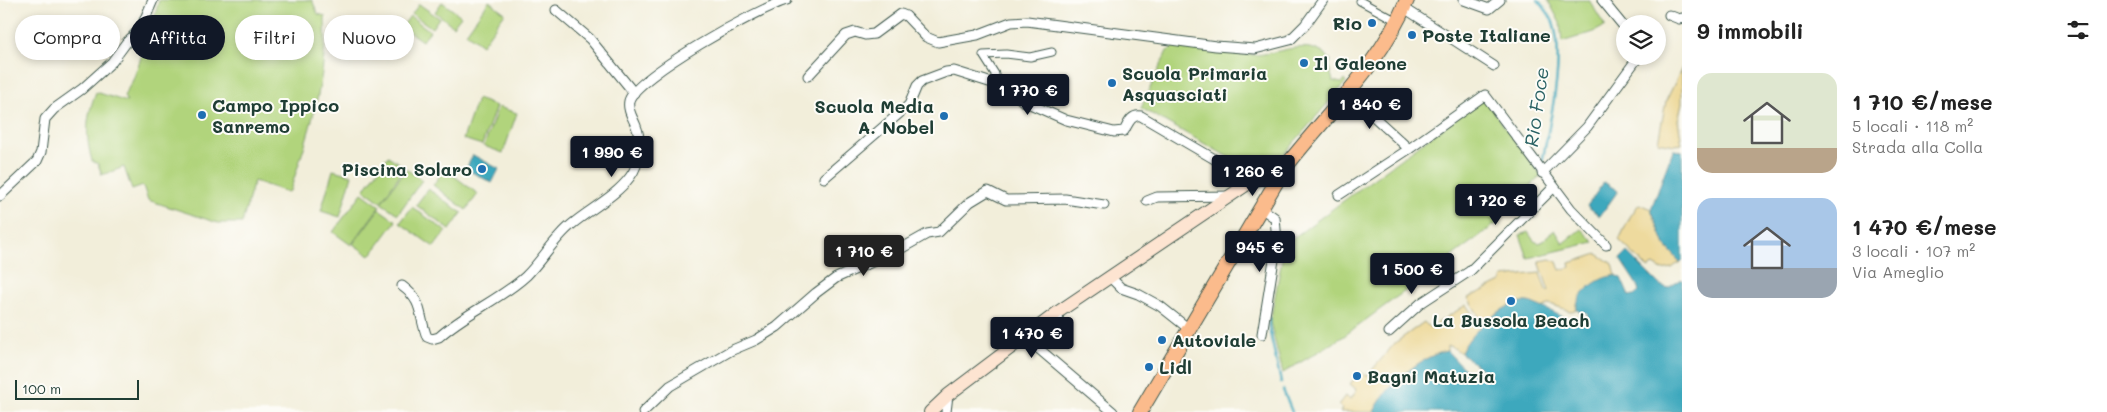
<!DOCTYPE html>
<html lang="it">
<meta charset="utf-8">
<style>
:root{--surface:#fff;--page:#f6f6f6;--text:#222;--muted:#767676;--accent:#111827}
body{margin:0;font-family:Mali,sans-serif;background:var(--page);color:var(--text);height:100vh;display:flex;flex-direction:column;font-size:19px;white-space:nowrap}
*{box-sizing:border-box;margin:0}
p{font-size:16px;color:var(--muted)}
.icon{flex:none;width:28px;height:28px;fill:none;stroke:currentColor;stroke-width:2;stroke-linecap:round;stroke-linejoin:round}
.map{position:relative;flex:1;overflow:hidden}
.details{display:flex;flex-direction:column;background:var(--surface);width:425px}
.details>*{flex:none}
.banner{position:absolute;left:15px;top:15px;width:475px;height:45px;display:flex;gap:10px}
.controls{position:absolute;left:1616px;top:15px;display:grid;gap:10px}
.controls a{display:grid;place-items:center;width:50px;height:50px;border-radius:50%;background:var(--surface);box-shadow:0 2px 8px #0003;font-size:25px}
.scale{position:absolute;left:15px;bottom:12px;width:124px;box-sizing:border-box;padding-left:5px;border:2px solid #1f3d34;border-top:0;font-size:14px;line-height:18px;white-space:nowrap;color:#1f3d34;-webkit-text-stroke:4px #fdfcf7;paint-order:stroke}
.price{position:absolute;translate:-50% -42px;padding:0 11px;border-radius:5px;background:var(--accent);color:#fff;font-size:16px;line-height:32px;filter:drop-shadow(0 1px 2px #0008)}
.price::after{content:'';position:absolute;left:50%;top:30px;width:15px;height:11px;margin-left:-8px;background:inherit;clip-path:polygon(0 0,100% 0,50% 100%)}
.price.current{background:#222;color:#fff}
ul{padding:0;list-style:none}
li{display:flex;align-items:center;gap:15px;height:125px;padding:0 15px}
li span{display:grid;place-items:center;flex:none;width:140px;height:100px;border-radius:15px;color:#555}
li>.icon{margin-inline-start:auto}
span .icon{width:60px;height:60px;fill:#fffc;stroke-width:1}
li b{font-size:21px}
h2{display:flex;justify-content:space-between;align-items:center;height:60px;padding:0 15px;font-size:21px}
.chip{padding:0 18px;border-radius:22px;background:var(--surface);box-shadow:0 2px 8px #0003;font-size:18px;line-height:45px}
.chip.current{background:var(--accent);color:#fff}
main{display:flex;flex:1;min-height:0}
.map>svg:first-child{display:block}
.green{fill:#b1d47c;stroke:#688858}
.sand{fill:#eeda9e;stroke:#868c69}
.water{fill:#3da8bd;stroke:#2e7278}
.lines{fill:none;stroke-linecap:round;stroke-linejoin:round}
.stream{stroke:#3da8bd;stroke-width:2.5}
.pedestrian-casing{stroke:#3f584d;stroke-width:9}
.minor-casing{stroke:#3f584d;stroke-width:11}
.secondary-casing{stroke:#3f584d;stroke-width:14}
.primary-casing{stroke:#3f584d;stroke-width:16}
.pedestrian{stroke:#fff;stroke-width:7}
.minor{stroke:#fff;stroke-width:9}
.secondary{stroke:#fde4d1;stroke-width:12}
.primary{stroke:#fbbb8c;stroke-width:14}
.poi-dot{fill:#1f6fb2;stroke:#fdfcf7;stroke-width:2}
.labels{text-anchor:middle;dominant-baseline:central;stroke-width:4;stroke-linejoin:round;paint-order:stroke}
.poi-label{font-size:18px;font-weight:bold;fill:#1f3d34;stroke:#fdfcf7;text-anchor:start}
.water-label{font-size:19px;font-style:italic;fill:#2a6264;stroke:#fdfcf7}
</style>
<main>
<div class="map">
<svg width="1682" height="412" viewBox="0 0 1682 412">
<rect width="100%" height="100%" fill="#fdfcf7"/>
<filter id="ink" filterUnits="userSpaceOnUse"><feTurbulence type="fractalNoise" baseFrequency=".02" numOctaves="2"/><feDisplacementMap in="SourceGraphic" scale="10" xChannelSelector="R" yChannelSelector="G"/><feConvolveMatrix kernelMatrix="1 2 1 2 8 2 1 2 1" color-interpolation-filters="sRGB"/></filter>
<filter id="wash" filterUnits="userSpaceOnUse"><feTurbulence type="fractalNoise" baseFrequency=".0096" numOctaves="4" result="noise"/><feDisplacementMap in="SourceGraphic" scale="20" xChannelSelector="R" yChannelSelector="G"/><feGaussianBlur stdDeviation="1.12" result="paint"/><feColorMatrix in="noise" values="0 0 0 0 0 0 0 0 0 0 0 0 0 0 0 0 0 1.4 0 .05"/><feComposite in="paint" operator="in"/></filter>
<g filter="url(#wash)">
<rect width="100%" height="100%" fill="#f2eeda"/>
<g class="green">
<path d="M159,0H312L318,14L325,16C328,78 309,133 290,191L287,192L254,181L242,223H218L148,200L143,186L132,190L124,167L102,175L98,164L92,161C85,135 86,118 96,92L127,102L124,96L133,80L143,52L151,54L157,33L151,30Z"/>
<path d="M1548,0H1589L1605,26L1594,32L1562,42L1560,23Z"/>
<path d="M489,1L505,13L482,45L466,33Z"/>
<path d="M442,2L461,16L453,26L435,12Z"/>
<path d="M419,4L439,18L432,28L412,14Z"/>
<path d="M410,16L430,31L422,41L402,27Z"/>
<path d="M1173,45L1252,55C1280,55 1308,35 1331,60L1329,67L1333,81L1341,83L1344,80L1346,82L1272,168H1267L1242,157L1239,163L1141,108L1167,51L1173,48Z"/>
<path d="M1483,98L1541,175L1497,223L1344,336L1283,373L1270,322L1285,244Z"/>
<path d="M477,99L496,106L482,145L463,139Z"/>
<path d="M498,107L517,113L503,153L484,146Z"/>
<path d="M388,156L405,167L381,202L364,190Z"/>
<path d="M406,169L422,180L398,214L381,203Z"/>
<path d="M445,169L478,194L466,210L433,185Z"/>
<path d="M333,170L352,175L340,217L321,211Z"/>
<path d="M428,189L462,213L450,230L416,205Z"/>
<path d="M362,193L380,206L351,245L333,232Z"/>
<path d="M412,207L446,231L434,247L400,223Z"/>
<path d="M379,209L396,221L370,256L353,244Z"/>
<path d="M1581,229L1594,242L1528,258L1520,235L1528,232L1534,241L1539,243L1544,241L1547,236L1555,230L1563,243Z"/>
</g>
<g class="sand">
<path d="M1682,68V103L1678,120L1682,144L1675,145L1658,142L1666,101Z"/>
<path d="M1639,204L1651,209L1665,245L1680,262L1672,268L1662,270L1654,265L1648,268L1619,240L1630,217Z"/>
<path d="M1597,254L1613,264L1616,276H1613L1592,285L1576,305L1577,310L1570,311L1550,304L1542,308C1538,306 1532,302 1527,302C1506,299 1468,334 1461,353L1451,346H1447V351C1417,357 1388,386 1374,412H1340L1342,409L1338,405L1345,396L1351,399L1357,390L1350,384L1360,372L1367,376L1395,343L1424,322L1430,328L1466,305L1476,319L1479,316L1468,298L1501,282L1503,277L1540,273L1546,290L1549,291L1539,261L1551,259L1557,262L1560,270L1571,267L1570,263Z"/>
</g>
<g class="water">
<path d="M1673,150L1682,151V261L1680,262L1665,245L1651,209Z"/>
<path d="M473,155L499,169L492,183L466,169Z"/>
<path d="M1604,182L1618,191L1600,216L1587,206Z"/>
<path d="M1627,252L1660,285L1668,288L1682,279V412H1374C1385,387 1420,356 1447,351C1456,359 1470,382 1483,370L1461,353C1468,334 1505,300 1527,302C1535,303 1566,318 1573,323C1579,322 1585,321 1588,315L1586,312H1580L1577,310C1574,295 1600,276 1613,276C1616,275 1619,277 1621,278L1629,296L1634,295L1639,291L1637,285L1620,259Z"/>
</g>
<g class="lines">
<g class="stream">
<path d="M1538,0C1543,6 1550,15 1553,22C1566,60 1549,125 1542,163"/>
<path d="M1280,246L1283,235"/>
<path d="M1269,318V328L1281,382"/>
<path d="M1283,390L1292,412"/>
</g>
</g>
</g>
<g filter="url(#ink)">
<g class="lines">
<g class="pedestrian-casing">
<g id="pedestrian">
<path d="M1360,1L1397,21"/>
<path d="M995,85V74L983,55L1006,54L1030,57L1052,52"/>
</g>
</g>
<g class="minor-casing">
<g id="minor">
<path d="M1464,0L1489,9L1500,0"/>
<path d="M1602,0L1625,28"/>
<path d="M1404,8L1494,66"/>
<path d="M556,10L590,39L634,93"/>
<path d="M1669,15L1679,19L1682,18"/>
<path d="M808,76L846,35L855,32L865,35L874,34L901,14L906,16L926,37L938,42L977,35L1011,22L1027,21L1216,46L1255,49L1290,40L1305,25L1323,0"/>
<path d="M1348,93L1409,149"/>
<path d="M1542,173L1587,127L1639,56"/>
<path d="M824,178L909,105L917,86L922,81L946,72L954,71L1008,88L1023,101L1066,120L1114,132L1124,131C1128,124 1131,114 1141,116L1252,181"/>
<path d="M1339,195L1409,149L1485,95L1571,209L1606,245"/>
<path d="M0,196L37,161L41,152L45,119L54,109L82,89L112,62L126,43L141,28L153,0"/>
<path d="M1147,201L1157,197L1231,196"/>
<path d="M1261,208L1275,218L1277,241L1262,334"/>
<path d="M1111,278L1121,288L1138,294L1160,306L1189,329"/>
<path d="M402,286C424,302 418,314 427,337L432,339L439,337C465,313 500,300 526,276C542,260 554,239 571,225C590,209 615,197 630,177C640,164 642,141 636,126C633,118 627,110 629,101C634,77 761,7 787,0"/>
<path d="M1058,312L1059,327L1040,345L1039,349L1113,412"/>
<path d="M1389,332L1421,303L1470,271L1554,187"/>
<path d="M643,412L670,386L730,351L756,340L777,327L816,293L836,278L895,252L927,234L939,232L970,202L988,191L1006,200L1065,199L1104,205"/>
<path d="M946,412L948,395"/>
</g>
</g>
<g class="secondary-casing">
<path id="secondary" d="M930,412L948,395L1058,312L1252,181L1264,178L1276,182"/>
</g>
<g class="primary-casing">
<path id="primary" d="M1140,412L1284,169C1327,113 1380,66 1407,0"/>
</g>
<use href="#pedestrian" class="pedestrian"/>
<use href="#minor" class="minor"/>
<use href="#secondary" class="secondary"/>
<use href="#primary" class="primary"/>
</g>
</g>
<g class="poi-dot">
<circle cx="1372" cy="23" r="5"/>
<circle cx="1412" cy="35" r="5"/>
<circle cx="1304" cy="63" r="5"/>
<circle cx="1112" cy="83" r="5"/>
<circle cx="202" cy="115" r="5"/>
<circle cx="944" cy="116" r="5"/>
<circle cx="482" cy="169" r="5"/>
<circle cx="1511" cy="301" r="5"/>
<circle cx="1162" cy="340" r="5"/>
<circle cx="1149" cy="367" r="5"/>
<circle cx="1357" cy="376" r="5"/>
</g>
<g class="labels">
<g class="poi-label">
<text x="1362" y="23" text-anchor="end">Rio</text>
<text x="1422" y="35">Poste Italiane</text>
<text x="1314" y="63">Il Galeone</text>
<text x="1122" y="73">Scuola Primaria<tspan x="1122" dy="21">Asquasciati</tspan></text>
<text x="212" y="105">Campo Ippico<tspan x="212" dy="21">Sanremo</tspan></text>
<text x="934" y="106" text-anchor="end">Scuola Media<tspan x="934" dy="21">A. Nobel</tspan></text>
<text x="472" y="169" text-anchor="end">Piscina Solaro</text>
<text x="1511" y="320" text-anchor="middle">La Bussola Beach</text>
<text x="1172" y="340">Autoviale</text>
<text x="1159" y="367">Lidl</text>
<text x="1367" y="376">Bagni Matuzia</text>
</g>
<g class="water-label">
<text transform="translate(1536 107) rotate(-82)">Rio Foce</text>
</g>
</g>
</svg>
<div class="controls">
<a><svg class="icon" aria-label="layers" viewBox="0 0 24 24"><path d="M12 4l9 5-9 5-9-5zM3 14l9 5 9-5"/></svg></a>
</div>
<div class="scale">100 m</div>
<b class="price" style="left:1028px;top:116px">1 770 €</b>
<b class="price" style="left:1370px;top:130px">1 840 €</b>
<b class="price" style="left:612px;top:178px">1 990 €</b>
<b class="price" style="left:1253px;top:197px">1 260 €</b>
<b class="price" style="left:1496px;top:226px">1 720 €</b>
<b class="price" style="left:1260px;top:273px">945 €</b>
<b class="price current" style="left:864px;top:277px">1 710 €</b>
<b class="price" style="left:1412px;top:295px">1 500 €</b>
<b class="price" style="left:1032px;top:359px">1 470 €</b>
<div class="banner">
<a class="chip">Compra</a>
<a class="chip current">Affitta</a>
<a class="chip">Filtri</a>
<a class="chip">Nuovo</a>
</div>
</div>
<section class="details">
<h2>9 immobili<svg class="icon" aria-label="filters" viewBox="0 0 24 24"><path d="M4 7h16M4 17h16"/><circle cx="9" cy="7" r="2"/><circle cx="15" cy="17" r="2"/></svg></h2>
<ul>
<li><span style="background:linear-gradient(#dfe7d0 75%,#b9a48a 0)"><svg class="icon" aria-label="home" viewBox="0 0 24 24"><path d="M3 11l9-7 9 7M6 9v11h12V9"/></svg></span><div><b>1 710 €/mese</b><p>5 locali · 118 m²</p><p>Strada alla Colla</p></div></li>
<li><span style="background:linear-gradient(#a9c7e8 70%,#9aa5b1 0)"><svg class="icon" aria-label="home" viewBox="0 0 24 24"><path d="M3 11l9-7 9 7M6 9v11h12V9"/></svg></span><div><b>1 470 €/mese</b><p>3 locali · 107 m²</p><p>Via Ameglio</p></div></li>
</ul>
</section>
</main>
